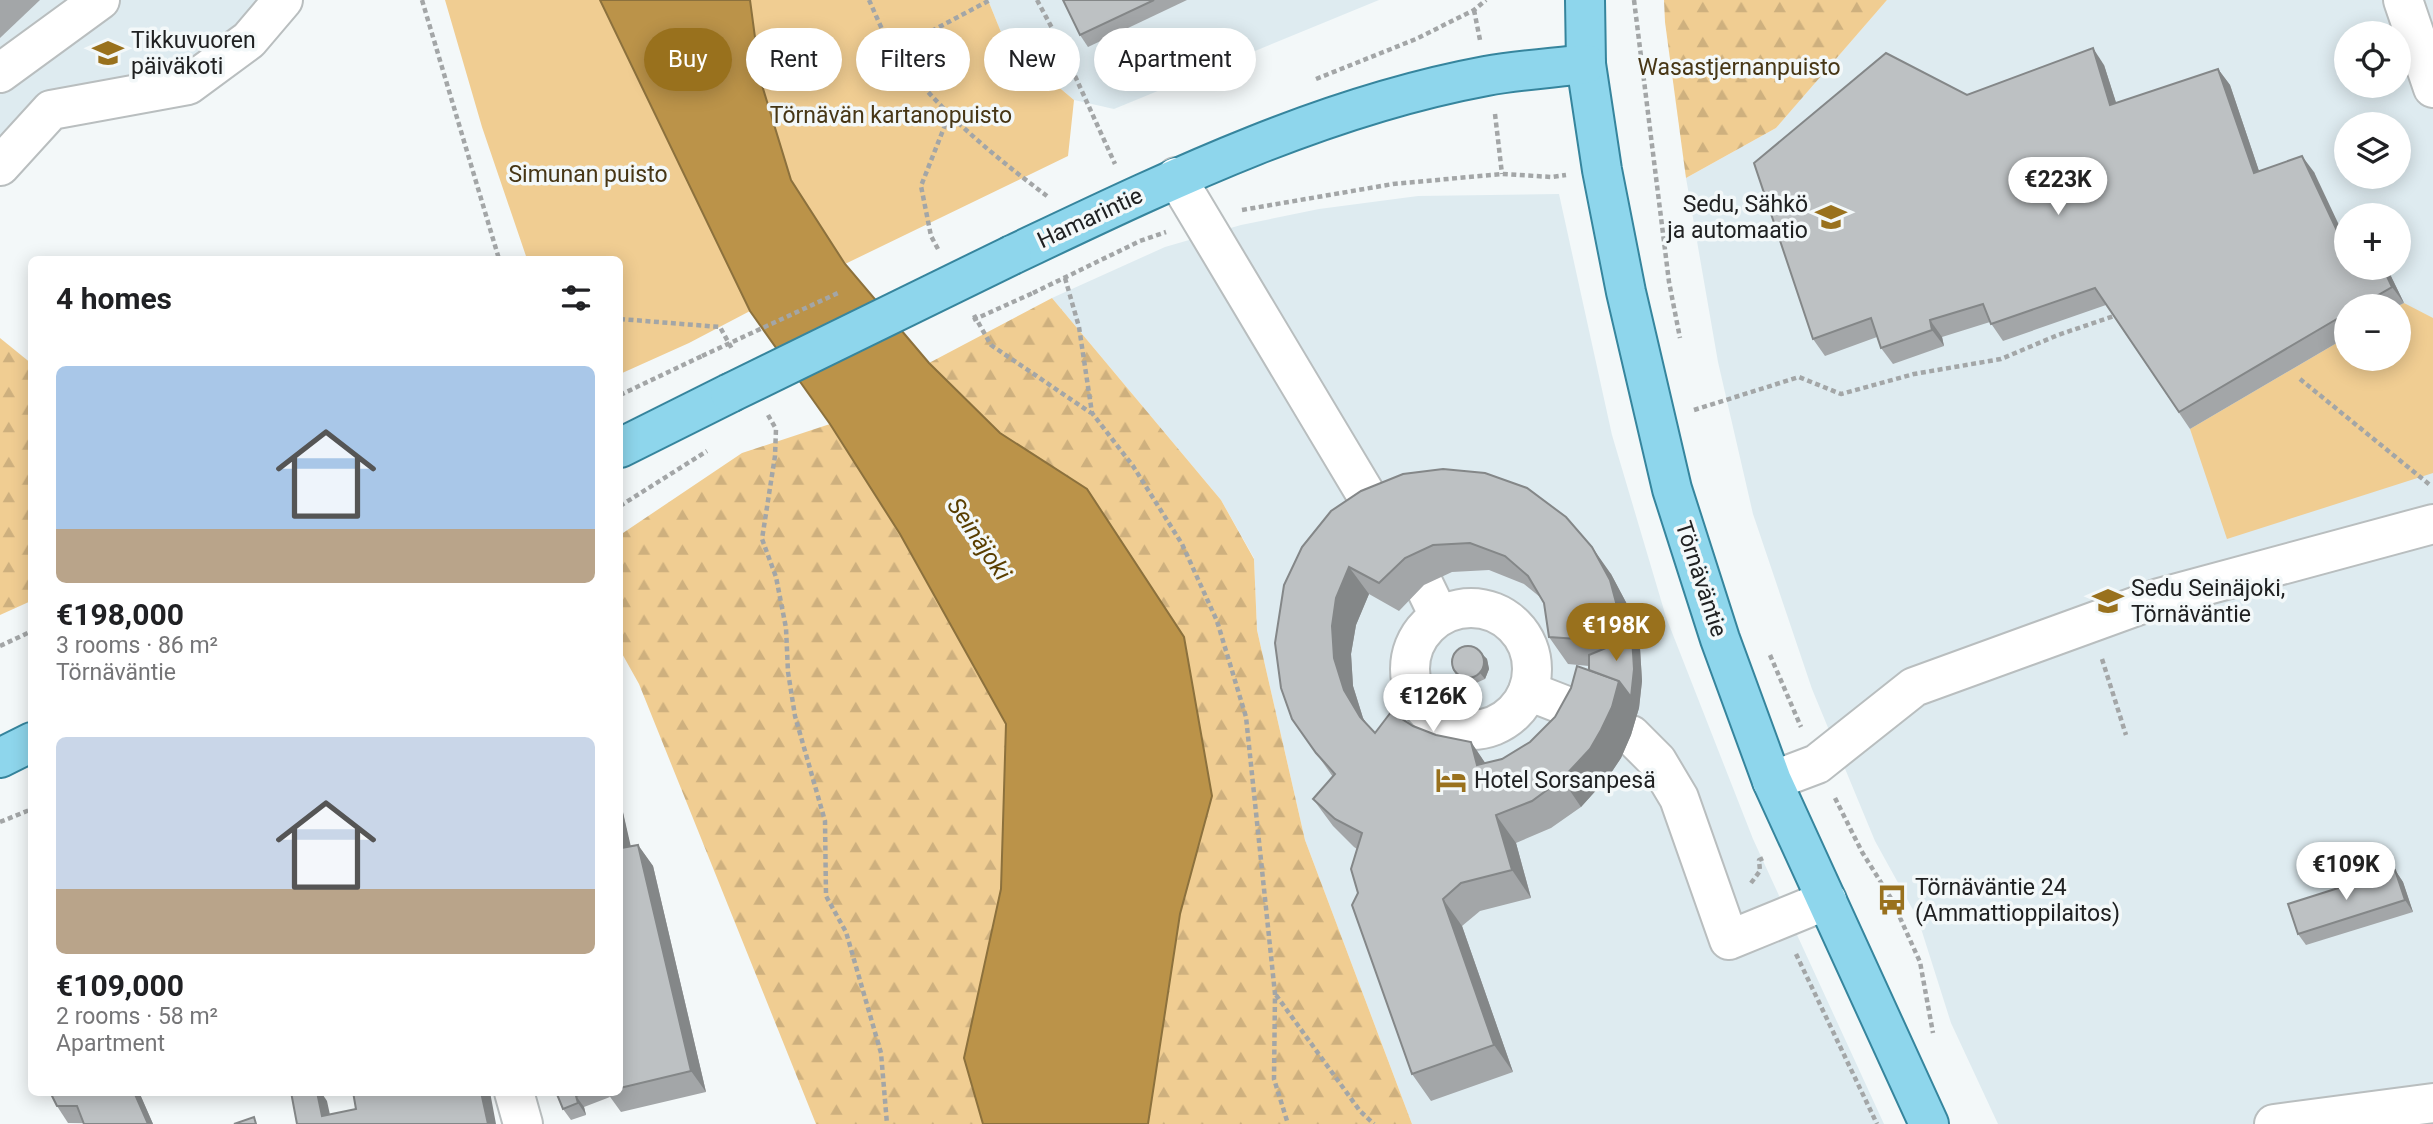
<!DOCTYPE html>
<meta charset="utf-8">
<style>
:root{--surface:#fff;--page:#f6f6f6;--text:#202124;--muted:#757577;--accent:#99711d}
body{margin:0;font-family:Roboto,sans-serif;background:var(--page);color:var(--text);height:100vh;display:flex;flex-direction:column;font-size:26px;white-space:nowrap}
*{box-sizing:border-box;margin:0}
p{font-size:23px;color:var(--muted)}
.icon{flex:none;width:38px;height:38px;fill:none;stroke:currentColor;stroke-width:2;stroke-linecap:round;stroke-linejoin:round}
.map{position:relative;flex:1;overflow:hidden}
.sheet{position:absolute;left:28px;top:256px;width:595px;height:840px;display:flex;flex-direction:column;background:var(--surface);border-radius:10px;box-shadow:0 4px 18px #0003}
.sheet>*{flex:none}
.top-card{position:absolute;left:644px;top:28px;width:665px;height:63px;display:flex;gap:14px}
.tools{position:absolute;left:2334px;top:21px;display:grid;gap:14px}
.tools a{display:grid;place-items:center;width:77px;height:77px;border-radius:50%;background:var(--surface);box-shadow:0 4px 18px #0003;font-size:35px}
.price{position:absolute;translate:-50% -60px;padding:0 16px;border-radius:24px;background:#fff;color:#222;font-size:23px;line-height:46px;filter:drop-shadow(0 2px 4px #0008)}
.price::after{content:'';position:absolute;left:50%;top:42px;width:21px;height:16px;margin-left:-10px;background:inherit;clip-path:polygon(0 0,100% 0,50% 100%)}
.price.active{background:var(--accent);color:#fff}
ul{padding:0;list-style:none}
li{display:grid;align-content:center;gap:14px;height:371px;padding:0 28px}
li span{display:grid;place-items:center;height:217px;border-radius:10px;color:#555}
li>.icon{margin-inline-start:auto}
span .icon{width:126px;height:126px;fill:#fffc;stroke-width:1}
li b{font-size:30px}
h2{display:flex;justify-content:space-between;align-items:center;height:84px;padding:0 28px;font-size:30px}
.pill{padding:0 24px;border-radius:32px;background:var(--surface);box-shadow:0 4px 18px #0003;font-size:24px;line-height:63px}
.pill.active{background:var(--accent);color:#fff}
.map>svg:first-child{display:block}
.built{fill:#deebf0;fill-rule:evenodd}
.forest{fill:url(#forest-firs)}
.park{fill:#f0cd92}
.water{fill:#bb9349;stroke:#8c713d;stroke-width:2}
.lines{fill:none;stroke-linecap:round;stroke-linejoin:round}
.minor-casing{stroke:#b9bebf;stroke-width:42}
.major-casing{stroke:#36859d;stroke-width:42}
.path{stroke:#a3a6a7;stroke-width:4.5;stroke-dasharray:5 3.5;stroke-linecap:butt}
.minor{stroke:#fff;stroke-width:38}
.major{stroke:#8ed6ec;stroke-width:38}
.major-bridge-casing{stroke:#36859d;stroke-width:42;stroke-linecap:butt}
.path-bridge{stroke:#a3a6a7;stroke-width:4.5;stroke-dasharray:5 3.5;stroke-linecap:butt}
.major-bridge{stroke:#8ed6ec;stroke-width:38}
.wall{fill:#a3a6a8;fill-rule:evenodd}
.shaded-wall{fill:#848788}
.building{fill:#bdc1c3;stroke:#848788;stroke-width:2}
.labels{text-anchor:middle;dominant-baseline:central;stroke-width:7;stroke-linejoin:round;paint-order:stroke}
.poi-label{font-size:23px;fill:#202122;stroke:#f3f8f9;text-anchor:start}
.park-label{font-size:23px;fill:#473615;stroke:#f3f8f9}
.street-label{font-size:23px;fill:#202122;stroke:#f3f8f9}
.water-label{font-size:24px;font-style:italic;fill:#593e00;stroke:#f3f8f9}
</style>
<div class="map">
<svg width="2433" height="1124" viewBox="0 0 2433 1124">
<defs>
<pattern id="forest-firs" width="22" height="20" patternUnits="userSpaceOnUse" patternTransform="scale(1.75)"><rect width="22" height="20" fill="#f0cd92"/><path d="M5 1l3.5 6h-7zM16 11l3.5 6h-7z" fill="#ceb07e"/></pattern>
</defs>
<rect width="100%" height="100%" fill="#f3f8f9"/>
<g class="built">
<path d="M0,0H265L188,85L51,110L0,154Z"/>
<path d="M988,0H1379L1114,109L1074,100L1005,42Z"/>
<path d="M1887,0H2433V1124H1998L1951,1023L1918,919L1875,841L1812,689L1753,514L1718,362L1686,178L1776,128ZM2347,33H2399V86H2347ZM2347,124H2399V177H2347ZM2347,215H2399V268H2347ZM2347,306H2399V359H2347Z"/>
<path d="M1559,194L1612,435L1666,617L1753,839L1884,1124H1412L1305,840L1257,630L1254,558L1221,500L1052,298L1165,247L1241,225L1319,209L1418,196Z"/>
</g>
<g class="forest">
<path d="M1664,0H1887L1776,128L1686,178L1665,22Z"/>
<path d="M1052,298L1221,500L1254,559L1257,630L1305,840L1412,1124H1148L1180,914L1212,796L1087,489L1000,433L929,363Z"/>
<path d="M0,338L32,364L31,601L0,615Z"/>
<path d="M830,424L900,534L1006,724L1001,889L964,1058L983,1124H816L639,684L620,650V535L742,453Z"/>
</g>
<g class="park">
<path d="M445,0H600L750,311L689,343L620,374V259H527L482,127Z"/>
<path d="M750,0H988L1005,42L1074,100L1068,156L845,264L791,180L761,82Z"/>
<path d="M2404,303L2433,318V473L2227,539L2190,429L2347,337V359H2399L2398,306Z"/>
</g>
<path class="water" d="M600,0H750L761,82L791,180L845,264L929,363L1000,433L1087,489L1184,637L1212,796L1180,914L1148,1124H983L964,1058L1001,889L1006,724L900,534L830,424L750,311Z"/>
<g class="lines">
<g class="minor-casing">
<g id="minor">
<path d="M2403,0L2433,88"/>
<path d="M0,73L100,0"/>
<path d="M0,166L51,110L188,85L249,40L283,0"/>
<path d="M1176,177L1380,518"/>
<path d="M1424,585L1439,616"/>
<circle cx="1471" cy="669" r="61"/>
<path d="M1528,691L1590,715"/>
<path d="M1631,735L1657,761L1679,798L1729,940L1827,900"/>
<path d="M1772,781L1817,764L1914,687L2159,598L2433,524"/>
<path d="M514,1092L523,1124"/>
<path d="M2274,1124L2433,1103"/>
</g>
</g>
<g class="major-casing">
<g id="major">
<path d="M1585,0L1586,64L1602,170L1626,292L1672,489L1720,639L1772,781L1929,1124"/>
<path d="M1012,255C1164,183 1319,107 1486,76C1519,70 1553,68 1586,64"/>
<path d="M620,448L730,393"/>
<path d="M0,758L32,742"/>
</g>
</g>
<g class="path">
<path d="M422,0L499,259"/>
<path d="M869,0C877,17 884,37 896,53C938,110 991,154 1047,196"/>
<path d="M1037,0L1060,43L1115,164"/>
<path d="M1634,0L1669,282L1680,338"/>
<path d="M1474,10L1480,40"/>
<path d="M894,51L990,0"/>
<path d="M1316,79L1416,39L1474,10L1486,0"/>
<path d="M1495,114L1502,174"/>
<path d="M1242,210L1393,184L1502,174L1552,177L1566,175"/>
<path d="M938,249L931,236L921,186L949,115"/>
<path d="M1065,278L1079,327L1092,413L1133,466L1182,544L1217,621L1246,717L1275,994L1274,1079L1288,1124"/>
<path d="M1033,293L1140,241L1166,232"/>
<path d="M974,315L991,345L1091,413"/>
<path d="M620,319L720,327L732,349"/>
<path d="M2300,379L2430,485"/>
<path d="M620,395L702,356"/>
<path d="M1694,410L1799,377L1841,394L1914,374L2001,359L2058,335L2114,316"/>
<path d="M768,415L776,429L775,456L762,539L776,577L786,628L788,672L795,716L825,821L826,896L846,932L881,1053L887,1124"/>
<path d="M620,506L707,451"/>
<path d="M0,646L32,631"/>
<path d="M1770,655L1801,727"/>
<path d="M2102,659L2126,735"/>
<path d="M1835,798L1862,852L1892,900L1920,962L1933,1033"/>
<path d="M0,822L32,809"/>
<path d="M1751,883L1760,871L1759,860L1766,857"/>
<path d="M1796,954L1877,1124"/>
<path d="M1276,995L1360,1111L1374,1124"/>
</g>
<use href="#minor" class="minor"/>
<use href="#major" class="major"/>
<g class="major-bridge-casing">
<path id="major-bridge" d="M730,393L1012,255"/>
</g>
<g class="path-bridge">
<path d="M973,320L1033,293"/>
<path d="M702,356L838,293"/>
</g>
<use href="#major-bridge" class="major-bridge"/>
</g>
<g class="wall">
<path d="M0,0H40L0,38Z"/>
<path d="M1063,0H1187L1088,47L1080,35Z"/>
<path d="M2104,65L2116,103L2218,69L2230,85L2259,171L2314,172L2347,268H2387L2404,303L2398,306H2347V337L2190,429L2106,305L2003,341L1990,322L1942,337L1944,346L1893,364L1881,348L1877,337L1825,356L1813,339L1967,95Z"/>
<path d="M1485,473L1611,574L1629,608L1640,648L1642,681L1639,708L1631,735L1621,758L1609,776L1581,807L1551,828L1516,843L1531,898L1480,911L1462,926L1513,1072L1431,1101L1412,1074L1358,893L1357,849L1354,847L1333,826L1313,799L1333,777L1292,719L1284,585ZM1489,570L1524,584L1540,597L1544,603L1549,637L1568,664L1589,666V670L1555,717L1530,742L1502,759L1485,763L1471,742L1436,735L1413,726L1375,733L1368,726L1363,718L1353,686L1351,654L1356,625L1369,594L1399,611L1424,585L1452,572Z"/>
<path d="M1482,654L1487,659L1489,669L1485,679L1474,684H1469L1457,676L1453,670Z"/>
<path d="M620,799L630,846L638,845L653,866L706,1092L621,1112L608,1094L610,1097L584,1107L586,1115L571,1120L563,1109L556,1092H620Z"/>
<path d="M2395,870L2403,882L2413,912L2306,945L2298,934Z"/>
<path d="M50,1092H139L153,1124L68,1123L57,1106Z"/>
</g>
<g class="shaded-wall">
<path d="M2093,48L2104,65L2122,121L2110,105Z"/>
<path d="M2218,69L2230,85L2265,189L2254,173Z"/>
<path d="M2302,156L2314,172L2347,242L2339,235Z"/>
<path d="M2383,268H2387L2404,303L2392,287Z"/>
<path d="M1930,320L1942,337L1944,346L1932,330Z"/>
<path d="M1592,547L1611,574L1629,608L1640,648L1642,681L1639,708L1631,735L1621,758L1609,776L1581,807L1562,779L1632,637L1621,621Z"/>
<path d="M1349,567L1369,594L1356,625L1351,654L1353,686L1363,718L1379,745L1360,717L1344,690L1334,658L1332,626L1336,598Z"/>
<path d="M1482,654L1487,659L1489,669L1485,679L1480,673Z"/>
<path d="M1471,742L1490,770L1477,765Z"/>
<path d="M620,799L636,869L621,848L620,841Z"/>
<path d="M1496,815L1516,843L1531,898L1512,870Z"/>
<path d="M638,845L653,866L706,1092L691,1071Z"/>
<path d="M2395,870L2403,882L2413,912L2405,900Z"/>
<path d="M1443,899L1462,926L1513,1072L1494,1045Z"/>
<path d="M134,1092H139L153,1124H148Z"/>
<path d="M317,1092H321L327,1101L332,1124L322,1116Z"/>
<path d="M481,1092H490L496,1124H488Z"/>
<path d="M576,1096L584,1107L586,1115L578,1103Z"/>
</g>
<g class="building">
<path d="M1063,0H1154L1080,35Z"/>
<path d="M2093,48L2110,105L2218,69L2254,173L2302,156L2339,235L2347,232V268H2383L2392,287L2359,306H2347V313L2179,412L2095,288L1991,324L1983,304L1930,320L1932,330L1881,348L1871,318L1813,339L1754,163L1886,53L1967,95Z"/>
<path d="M1443,469L1485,473L1527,488L1566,517L1592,547L1610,580L1621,621L1578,639L1549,637L1544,603L1528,576L1505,556L1470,543L1433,545L1405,558L1379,583L1349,567L1336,598L1332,626L1334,658L1344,690L1360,717L1375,733L1391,712L1413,726L1436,735L1471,742L1477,765L1502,759L1530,742L1555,717L1571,688L1577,666L1619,681L1612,707L1601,730L1590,749L1562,779L1532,801L1496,815L1512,870L1461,883L1443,899L1494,1045L1412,1074L1352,905L1358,893L1351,869L1362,833L1335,819L1313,799L1335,774L1316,753L1292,719L1281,688L1275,643L1284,585L1302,547L1331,511L1361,491L1403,474Z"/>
<path d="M1632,637L1634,669L1631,697L1619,681L1589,670V655Z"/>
<circle cx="1468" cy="662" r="16"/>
<path d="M620,841L621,848L638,845L691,1071L620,1088Z"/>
<path d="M2395,870L2405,900L2298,934L2288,904Z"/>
<path d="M50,1092H134L148,1124H84L77,1106H57Z"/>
<path d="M291,1092H317L322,1116L356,1109L353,1092H481L488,1124H297Z"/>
<path d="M556,1092H586L576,1096L578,1103L563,1109Z"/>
<path d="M254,1117L256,1124H234Z"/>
</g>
<defs>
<g id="school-bare" transform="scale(2.415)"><path d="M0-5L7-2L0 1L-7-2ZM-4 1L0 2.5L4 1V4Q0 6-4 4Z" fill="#99711d" stroke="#f3f8f9" stroke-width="2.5" paint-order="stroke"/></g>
<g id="hotel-bare" transform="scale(2.415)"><path d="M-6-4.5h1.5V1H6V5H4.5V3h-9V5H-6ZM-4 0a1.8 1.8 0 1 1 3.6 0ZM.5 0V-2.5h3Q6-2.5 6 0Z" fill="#99711d" stroke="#f3f8f9" stroke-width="2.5" paint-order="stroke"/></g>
<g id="bus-bare" transform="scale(2.415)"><path d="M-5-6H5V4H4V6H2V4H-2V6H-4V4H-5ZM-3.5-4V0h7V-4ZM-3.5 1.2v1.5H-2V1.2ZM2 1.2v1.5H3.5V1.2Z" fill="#99711d" stroke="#f3f8f9" stroke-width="2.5" paint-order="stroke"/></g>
</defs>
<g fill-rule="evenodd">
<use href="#school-bare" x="108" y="53"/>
<use href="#school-bare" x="1831" y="217"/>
<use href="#school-bare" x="2108" y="601"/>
<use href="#hotel-bare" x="1451" y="780"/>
<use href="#bus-bare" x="1892" y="900"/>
</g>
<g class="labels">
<g class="poi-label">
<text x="131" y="40">Tikkuvuoren<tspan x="131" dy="26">päiväkoti</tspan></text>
<text x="1808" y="204" text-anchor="end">Sedu, Sähkö<tspan x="1808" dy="26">ja automaatio</tspan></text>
<text x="2131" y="588">Sedu Seinäjoki,<tspan x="2131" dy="26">Törnäväntie</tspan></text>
<text x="1474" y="780">Hotel Sorsanpesä</text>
<text x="1915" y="887">Törnäväntie 24<tspan x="1915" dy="26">(Ammattioppilaitos)</tspan></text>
</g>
<g class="park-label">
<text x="1739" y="67">Wasastjernanpuisto</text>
<text x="891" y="115">Törnävän kartanopuisto</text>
<text x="588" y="174">Simunan puisto</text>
</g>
<g class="street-label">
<text transform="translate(1090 218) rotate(-25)">Hamarintie</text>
<text transform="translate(1701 579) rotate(72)">Törnäväntie</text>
</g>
<g class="water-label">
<text transform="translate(979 539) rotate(56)">Seinäjoki</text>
</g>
</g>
</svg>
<div class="tools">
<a><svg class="icon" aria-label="locate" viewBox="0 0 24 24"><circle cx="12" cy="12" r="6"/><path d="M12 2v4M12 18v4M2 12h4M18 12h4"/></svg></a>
<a><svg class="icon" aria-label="layers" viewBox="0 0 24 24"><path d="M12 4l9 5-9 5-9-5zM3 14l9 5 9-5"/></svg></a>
<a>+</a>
<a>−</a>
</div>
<b class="price" style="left:2058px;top:217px">€223K</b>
<b class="price active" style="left:1616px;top:663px">€198K</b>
<b class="price" style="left:1433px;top:734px">€126K</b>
<b class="price" style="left:2346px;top:902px">€109K</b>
<div class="top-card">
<a class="pill active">Buy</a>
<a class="pill">Rent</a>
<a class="pill">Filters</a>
<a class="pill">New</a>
<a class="pill">Apartment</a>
</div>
<section class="sheet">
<h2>4 homes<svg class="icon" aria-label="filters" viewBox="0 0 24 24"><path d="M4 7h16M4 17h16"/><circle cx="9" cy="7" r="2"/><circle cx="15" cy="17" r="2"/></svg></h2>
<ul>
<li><span style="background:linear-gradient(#a9c7e8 75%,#b9a48a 0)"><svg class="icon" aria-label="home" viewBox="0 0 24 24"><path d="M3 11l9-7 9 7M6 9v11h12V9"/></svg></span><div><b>€198,000</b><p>3 rooms · 86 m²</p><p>Törnäväntie</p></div></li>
<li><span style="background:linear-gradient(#c9d6e8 70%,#b9a48a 0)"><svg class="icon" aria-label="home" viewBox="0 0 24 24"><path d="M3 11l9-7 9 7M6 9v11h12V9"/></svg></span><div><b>€109,000</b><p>2 rooms · 58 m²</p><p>Apartment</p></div></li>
</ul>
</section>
</div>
